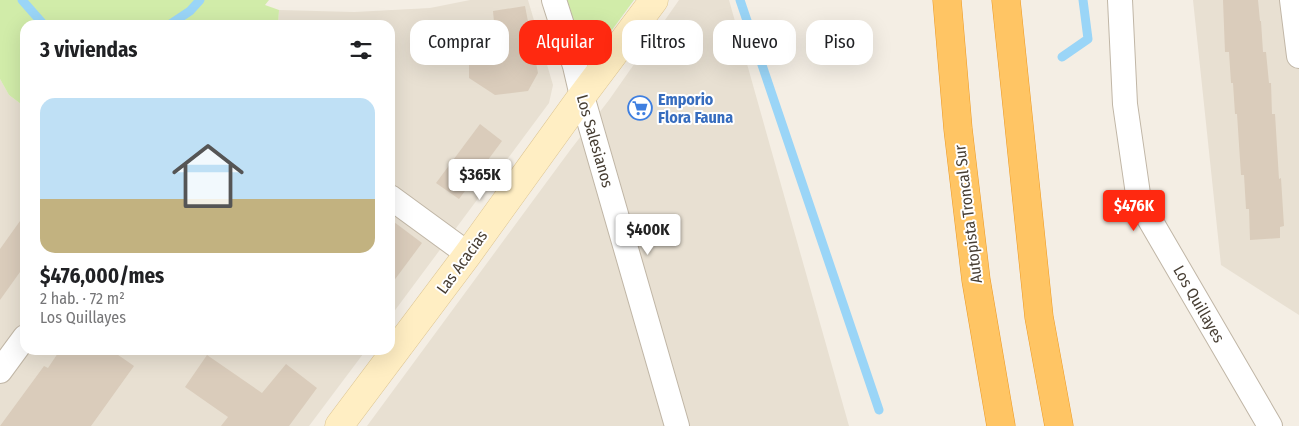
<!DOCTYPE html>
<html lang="es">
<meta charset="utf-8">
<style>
:root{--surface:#fff;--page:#f6f6f6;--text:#202124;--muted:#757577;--accent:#ff2910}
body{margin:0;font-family:"Fira Sans Condensed",sans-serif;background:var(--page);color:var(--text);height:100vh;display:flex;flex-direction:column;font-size:19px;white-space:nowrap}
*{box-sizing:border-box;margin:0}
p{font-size:16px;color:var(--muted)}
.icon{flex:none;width:28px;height:28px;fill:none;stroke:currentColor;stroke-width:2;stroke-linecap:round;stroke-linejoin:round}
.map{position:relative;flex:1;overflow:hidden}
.panel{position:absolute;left:20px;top:20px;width:375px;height:335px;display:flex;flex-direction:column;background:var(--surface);border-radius:15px;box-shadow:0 5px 20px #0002}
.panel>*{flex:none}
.guide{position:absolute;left:410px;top:20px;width:475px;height:45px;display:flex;gap:10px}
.price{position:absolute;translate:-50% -42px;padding:0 11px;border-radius:5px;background:#fff;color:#222;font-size:16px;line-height:32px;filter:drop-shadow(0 1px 2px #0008)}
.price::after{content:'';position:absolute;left:50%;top:30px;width:15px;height:11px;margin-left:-8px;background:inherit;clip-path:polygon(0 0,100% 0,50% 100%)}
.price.selected{background:var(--accent);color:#fff}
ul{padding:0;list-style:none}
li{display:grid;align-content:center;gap:10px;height:265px;padding:0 20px}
li span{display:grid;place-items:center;height:155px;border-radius:15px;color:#555}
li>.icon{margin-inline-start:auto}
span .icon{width:90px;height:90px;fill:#fffc;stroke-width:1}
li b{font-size:21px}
h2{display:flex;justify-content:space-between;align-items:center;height:60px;padding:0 20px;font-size:21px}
.chip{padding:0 18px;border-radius:15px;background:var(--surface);box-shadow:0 5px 20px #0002;font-size:18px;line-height:45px}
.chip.selected{background:var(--accent);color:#fff}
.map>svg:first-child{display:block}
.residential{fill:#e8e0d2}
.green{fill:#d1eca9}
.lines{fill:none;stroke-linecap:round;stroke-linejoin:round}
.stream{stroke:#9ad5f7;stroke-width:9}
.building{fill:#daccbb}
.street-casing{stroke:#c0b6a6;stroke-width:26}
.secondary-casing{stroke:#dcc491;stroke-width:29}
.highway-casing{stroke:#ec9a26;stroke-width:29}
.street{stroke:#fff;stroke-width:24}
.secondary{stroke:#ffeec3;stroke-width:28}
.highway{stroke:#ffc564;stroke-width:28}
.labels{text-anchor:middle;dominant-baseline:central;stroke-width:4;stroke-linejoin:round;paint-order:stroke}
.shop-label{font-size:16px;font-weight:bold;fill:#366cbe;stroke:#fff;text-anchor:start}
.street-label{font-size:16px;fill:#473e33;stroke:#fff}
</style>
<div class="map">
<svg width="1299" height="426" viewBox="0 0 1299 426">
<rect width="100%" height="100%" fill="#f4eee4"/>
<g class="residential">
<path d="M470,0H528L553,85L549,103L390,317V25H278L279,10L354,12L430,8Z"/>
<path d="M679,0H729L849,426H367L571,149L609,100Z"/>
<path d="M1193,0H1299V315L1221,265Z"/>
<path d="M0,79L9,95L25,107V350H366L309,426H0Z"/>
</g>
<g class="green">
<path d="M0,0H269L265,5L279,10L278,25H25V107L9,95L0,79Z"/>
<path d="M567,0H634L585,67Z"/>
</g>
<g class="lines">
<g class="stream">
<path d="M22,0L44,25"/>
<path d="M740,0L879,410"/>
<path d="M169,25L190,11L200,0"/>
<path d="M1062,57L1088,39L1083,0"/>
</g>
</g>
<g class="building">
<path d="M1223,0H1258L1260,21H1261L1263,52H1266L1269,83H1271L1272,114H1275L1279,179L1281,178L1284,226L1280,227V238L1250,240L1249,209H1246L1244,175H1241L1237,114H1235L1233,83H1231L1229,52H1225Z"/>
<path d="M525,6L538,73L528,91L495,95L469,78V65L497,54L493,11Z"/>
<path d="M480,124L502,141L459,199L436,183Z"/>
<path d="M25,214V265L0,300V249Z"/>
<path d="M390,219L422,243L390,286Z"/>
<path d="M60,350H111L134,366L91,426H0L44,366L48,368Z"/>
<path d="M207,355L262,393L286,364L317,388L289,426H221L228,417L185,387Z"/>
</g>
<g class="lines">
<g class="street-casing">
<g id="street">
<path d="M554,0L575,66L582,96L677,426"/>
<path d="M1120,0L1125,104L1139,201L1270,426"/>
<path d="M1292,0L1299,56"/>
<path d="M390,197L468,254"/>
<path d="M0,371L25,337"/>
</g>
</g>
<g class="secondary-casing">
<path id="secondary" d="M339,426L468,254L582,96L654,0"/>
</g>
<g class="highway-casing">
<g id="highway">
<path d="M947,0L958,129L976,280L1001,426"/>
<path d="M1006,0L1039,317L1059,426"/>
</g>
</g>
<use href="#street" class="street"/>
<use href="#secondary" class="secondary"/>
<use href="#highway" class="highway"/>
</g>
<defs>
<g id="supermarket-ring" transform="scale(1.25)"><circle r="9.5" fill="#fff" stroke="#3f7fe0" stroke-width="1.5"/><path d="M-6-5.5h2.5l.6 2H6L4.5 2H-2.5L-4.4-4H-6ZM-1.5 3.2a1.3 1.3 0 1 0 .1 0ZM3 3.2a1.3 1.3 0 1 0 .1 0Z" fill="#3f7fe0"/></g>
</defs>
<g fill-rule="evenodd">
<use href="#supermarket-ring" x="640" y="108"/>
</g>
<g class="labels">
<g class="shop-label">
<text x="658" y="99">Emporio<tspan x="658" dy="18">Flora Fauna</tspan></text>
</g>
<g class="street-label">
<text transform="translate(595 141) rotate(74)">Los Salesianos</text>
<text transform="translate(968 214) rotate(-97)">Autopista Troncal Sur</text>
<text transform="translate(462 262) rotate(-54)">Las Acacias</text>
<text transform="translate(1199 304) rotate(60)">Los Quillayes</text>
</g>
</g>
</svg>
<b class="price" style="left:480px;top:201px">$365K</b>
<b class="price selected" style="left:1134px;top:232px">$476K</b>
<b class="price" style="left:648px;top:256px">$400K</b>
<div class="guide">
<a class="chip">Comprar</a>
<a class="chip selected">Alquilar</a>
<a class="chip">Filtros</a>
<a class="chip">Nuevo</a>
<a class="chip">Piso</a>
</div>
<section class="panel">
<h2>3 viviendas<svg class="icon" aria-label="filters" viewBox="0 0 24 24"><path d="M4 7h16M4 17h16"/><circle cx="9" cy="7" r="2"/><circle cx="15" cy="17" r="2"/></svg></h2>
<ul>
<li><span style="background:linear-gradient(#bfe0f5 65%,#c2b280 0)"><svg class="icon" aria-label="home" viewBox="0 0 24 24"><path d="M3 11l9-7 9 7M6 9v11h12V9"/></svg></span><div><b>$476,000/mes</b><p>2 hab. · 72 m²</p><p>Los Quillayes</p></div></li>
</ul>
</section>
</div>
